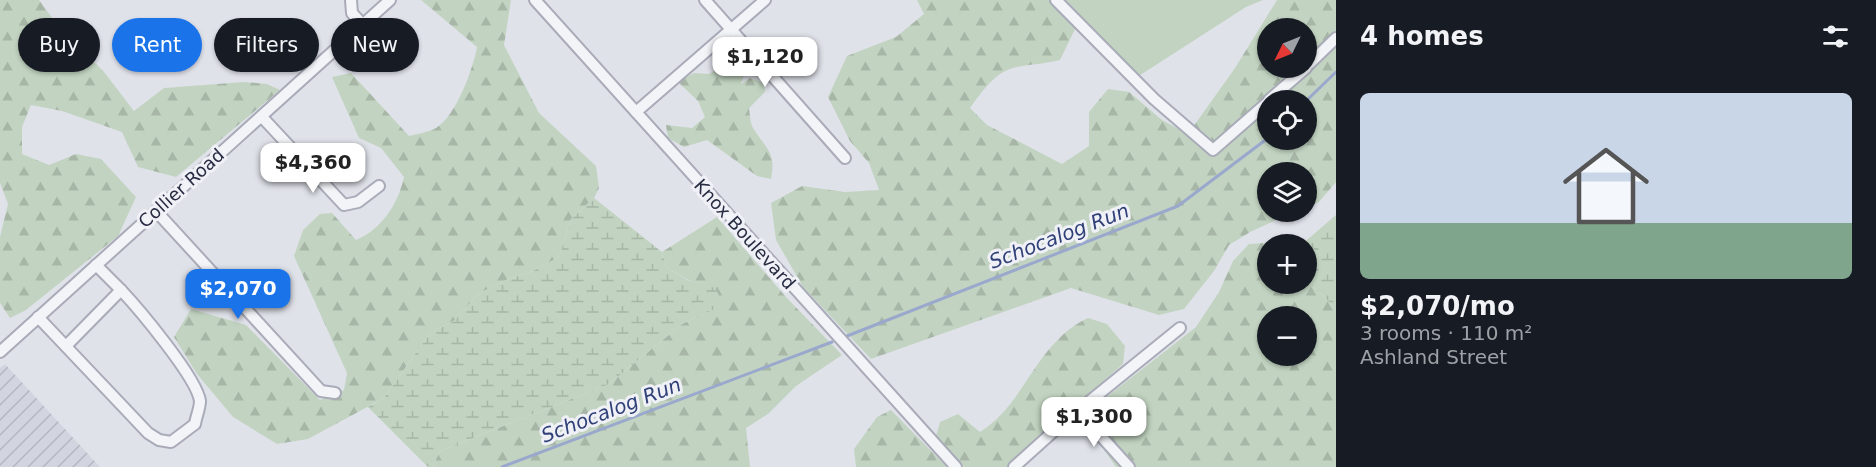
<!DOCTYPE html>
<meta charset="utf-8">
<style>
:root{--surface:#171b24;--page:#242831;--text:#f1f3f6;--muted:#9ea1a6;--accent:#1a73e8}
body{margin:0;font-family:"DejaVu Sans",sans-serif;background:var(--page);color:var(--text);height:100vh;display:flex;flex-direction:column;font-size:22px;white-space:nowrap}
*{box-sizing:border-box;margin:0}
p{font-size:20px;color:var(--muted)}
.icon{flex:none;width:33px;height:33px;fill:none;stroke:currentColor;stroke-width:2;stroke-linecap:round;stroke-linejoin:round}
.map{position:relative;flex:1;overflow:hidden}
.drawer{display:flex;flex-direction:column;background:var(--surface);width:540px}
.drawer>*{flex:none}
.banner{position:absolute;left:18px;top:18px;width:570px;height:54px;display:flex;gap:12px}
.needle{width:39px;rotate:227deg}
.fabs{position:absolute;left:1257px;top:18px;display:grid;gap:12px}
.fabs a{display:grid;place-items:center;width:60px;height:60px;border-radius:50%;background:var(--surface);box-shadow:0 2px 4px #0004;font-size:30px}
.price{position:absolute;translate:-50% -51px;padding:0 14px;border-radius:12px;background:#fff;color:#222;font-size:20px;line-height:39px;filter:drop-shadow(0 2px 3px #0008)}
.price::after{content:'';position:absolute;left:50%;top:36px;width:18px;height:14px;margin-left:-9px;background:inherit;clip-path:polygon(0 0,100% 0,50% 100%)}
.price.selected{background:var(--accent);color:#fff}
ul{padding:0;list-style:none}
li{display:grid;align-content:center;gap:12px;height:318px;padding:0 24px}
li span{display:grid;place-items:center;height:186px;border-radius:9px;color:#555}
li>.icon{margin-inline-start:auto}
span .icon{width:108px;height:108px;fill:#fffc;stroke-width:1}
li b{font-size:26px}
h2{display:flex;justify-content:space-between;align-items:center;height:72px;padding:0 24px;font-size:26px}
.chip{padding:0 21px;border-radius:27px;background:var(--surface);box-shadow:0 2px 4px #0004;font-size:21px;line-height:54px}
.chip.selected{background:var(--accent);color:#fff}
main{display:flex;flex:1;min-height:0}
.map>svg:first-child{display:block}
.industrial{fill:url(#industrial-furrows)}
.green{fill:#c2d4c1}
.forest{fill:url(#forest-firs);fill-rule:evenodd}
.wetland{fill:url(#wetland-marsh)}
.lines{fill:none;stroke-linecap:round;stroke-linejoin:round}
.stream{stroke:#99a8cc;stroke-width:3}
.minor-casing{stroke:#a9abb8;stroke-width:14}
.minor{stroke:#f3f4f8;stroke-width:10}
.labels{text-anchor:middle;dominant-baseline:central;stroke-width:6;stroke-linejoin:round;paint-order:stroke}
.street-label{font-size:18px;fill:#282c42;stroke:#f0f1f7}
.water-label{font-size:20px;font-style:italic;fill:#304178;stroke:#f0f1f7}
</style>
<main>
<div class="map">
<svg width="1336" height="467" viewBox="0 0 1336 467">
<defs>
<pattern id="industrial-furrows" width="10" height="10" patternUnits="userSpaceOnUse" patternTransform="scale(1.5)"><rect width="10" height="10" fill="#d2d4df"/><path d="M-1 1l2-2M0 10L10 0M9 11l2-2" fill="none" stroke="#b4b6c1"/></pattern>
<pattern id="forest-firs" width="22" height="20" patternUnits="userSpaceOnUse" patternTransform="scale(1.5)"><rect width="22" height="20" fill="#c2d4c1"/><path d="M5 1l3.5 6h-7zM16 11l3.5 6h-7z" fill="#a7b6a7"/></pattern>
<pattern id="wetland-marsh" width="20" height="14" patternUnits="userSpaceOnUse" patternTransform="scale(1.5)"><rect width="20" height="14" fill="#c2d4c1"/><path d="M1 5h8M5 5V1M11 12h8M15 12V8" fill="none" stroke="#a7b6a7"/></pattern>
</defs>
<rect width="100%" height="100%" fill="#e0e2ea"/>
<path class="industrial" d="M5,364L100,467H0V368Z"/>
<path class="green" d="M1049,0H1263L1246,7L1131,81Z"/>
<g class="forest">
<path d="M0,0H39L53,19L104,72L134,111L164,88L244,82L267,84L280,90L176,177L138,167L122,132L62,111L31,105L22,127V154L49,165L76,154L101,159L136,197L118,236L26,310L10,318L0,303V237L8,204L0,183Z"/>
<path d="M421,0H511L504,45L539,113L596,166L599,188L594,198L571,219L559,257L531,272L508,279L478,294L455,320L430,333L384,398L308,439L277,444L233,417L197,374L174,337L191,309L246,325L320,400L344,390L347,373L294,256L303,230L320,214L332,213L356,240C382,229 398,204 404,177L381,148L359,138L332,77L351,73L409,136C417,134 429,132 436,128C456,116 473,69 477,47Z"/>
<path d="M917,0H1049L1076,27L1060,60C1045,64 1031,64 1017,67C995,71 982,92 970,108L987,125L1062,164L1089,146V112L1108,89L1129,92L1162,120L1188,134L1235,68L1277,0H1336V182L1319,202L1307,207L1306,172H1268V212H1294L1252,231L1229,245L1214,271L1184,309L1159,315L1071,288L871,359L803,287L776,240L771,203L802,186L845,192L879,190L869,163L850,141L828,97L847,56L896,37L924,14ZM1268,28H1306V68H1268ZM1268,100H1306V140H1268Z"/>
<path d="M737,57L745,72L741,84L750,78L764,83L765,92L749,108C750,115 750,125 755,131C768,151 776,153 771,179L757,176L707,140L684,147L668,138L666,125L692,128L705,117L698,101L678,82L694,73L709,74Z"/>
<path d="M717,217L786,297L842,355L796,386L768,414L746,428L750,467H432L440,451L609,384L682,324L722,305L704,283L690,281L667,268L662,252Z"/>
<path d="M1280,242L1284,244H1268V284H1306L1307,280L1336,309V467H1116L1102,447L1086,413L1196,327L1219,292L1233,261L1249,244ZM1268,316H1306V356H1268Z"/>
<path d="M1088,318L1107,324L1125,346L1123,364L1007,467H964L936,436L940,422L958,414L980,432C1027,402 1035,343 1088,318Z"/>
<path d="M891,410L947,467H856L854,449L877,417Z"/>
</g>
<g class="wetland">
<path d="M594,198L662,252L667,268L689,281L704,283L716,289L723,305L682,324L609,384L440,451L432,467H428L368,407L384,398L430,333L455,320L478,294L508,279L531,272L559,257L571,219Z"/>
<path d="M1336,215V309L1307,280L1306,244H1302Z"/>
</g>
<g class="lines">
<g class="stream">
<path d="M1306,101L1336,72"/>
<path d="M847,336L1178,206L1268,138"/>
<path d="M502,467L832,342"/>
</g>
<g class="minor-casing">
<g id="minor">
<path d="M351,0L352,13L363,25"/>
<path d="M535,0L956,467"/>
<path d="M705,0L845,158"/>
<path d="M1056,0L1154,99L1213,150L1268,102"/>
<path d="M1306,67L1336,38"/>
<path d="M1269,100L1306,68"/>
<path d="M636,112L765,0"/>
<path d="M262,117L344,205L358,202L379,186"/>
<path d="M156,211L321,391L335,393"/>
<path d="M38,317L148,433L159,440L171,442L195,424C196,417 200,408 200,401C197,378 138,308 121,290"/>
<path d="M66,346L121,290L96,265"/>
<path d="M0,352L390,0"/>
<path d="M1079,412L1129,467"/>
<path d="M1014,467L1064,422L1180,328"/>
</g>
</g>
<use href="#minor" class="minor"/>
</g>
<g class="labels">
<g class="street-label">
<text transform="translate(181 188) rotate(-42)">Collier Road</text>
<text transform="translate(745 234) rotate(48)">Knox Boulevard</text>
</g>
<g class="water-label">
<text transform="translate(1059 236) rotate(-21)">Schocalog Run</text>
<text transform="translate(611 410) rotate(-21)">Schocalog Run</text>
</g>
</g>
</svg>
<div class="fabs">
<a><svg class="needle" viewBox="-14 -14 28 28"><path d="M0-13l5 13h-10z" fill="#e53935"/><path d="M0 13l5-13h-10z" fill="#9ea1a6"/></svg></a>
<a><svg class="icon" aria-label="locate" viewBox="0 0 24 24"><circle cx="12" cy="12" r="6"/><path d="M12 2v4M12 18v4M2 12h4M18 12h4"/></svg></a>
<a><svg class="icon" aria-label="layers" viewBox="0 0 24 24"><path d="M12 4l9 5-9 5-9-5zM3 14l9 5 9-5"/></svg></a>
<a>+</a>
<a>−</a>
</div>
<b class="price" style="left:765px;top:88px">$1,120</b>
<b class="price" style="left:313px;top:194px">$4,360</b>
<b class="price selected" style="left:238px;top:320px">$2,070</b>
<b class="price" style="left:1094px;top:448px">$1,300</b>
<div class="banner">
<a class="chip">Buy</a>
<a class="chip selected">Rent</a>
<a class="chip">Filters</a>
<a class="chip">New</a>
</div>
</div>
<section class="drawer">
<h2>4 homes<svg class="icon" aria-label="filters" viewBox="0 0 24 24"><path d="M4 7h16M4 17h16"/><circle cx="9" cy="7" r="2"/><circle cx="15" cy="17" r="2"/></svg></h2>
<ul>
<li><span style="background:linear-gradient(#c9d6e8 70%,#7fa58c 0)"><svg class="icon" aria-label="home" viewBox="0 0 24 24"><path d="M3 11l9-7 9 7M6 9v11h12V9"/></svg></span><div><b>$2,070/mo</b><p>3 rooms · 110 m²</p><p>Ashland Street</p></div></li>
</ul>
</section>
</main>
